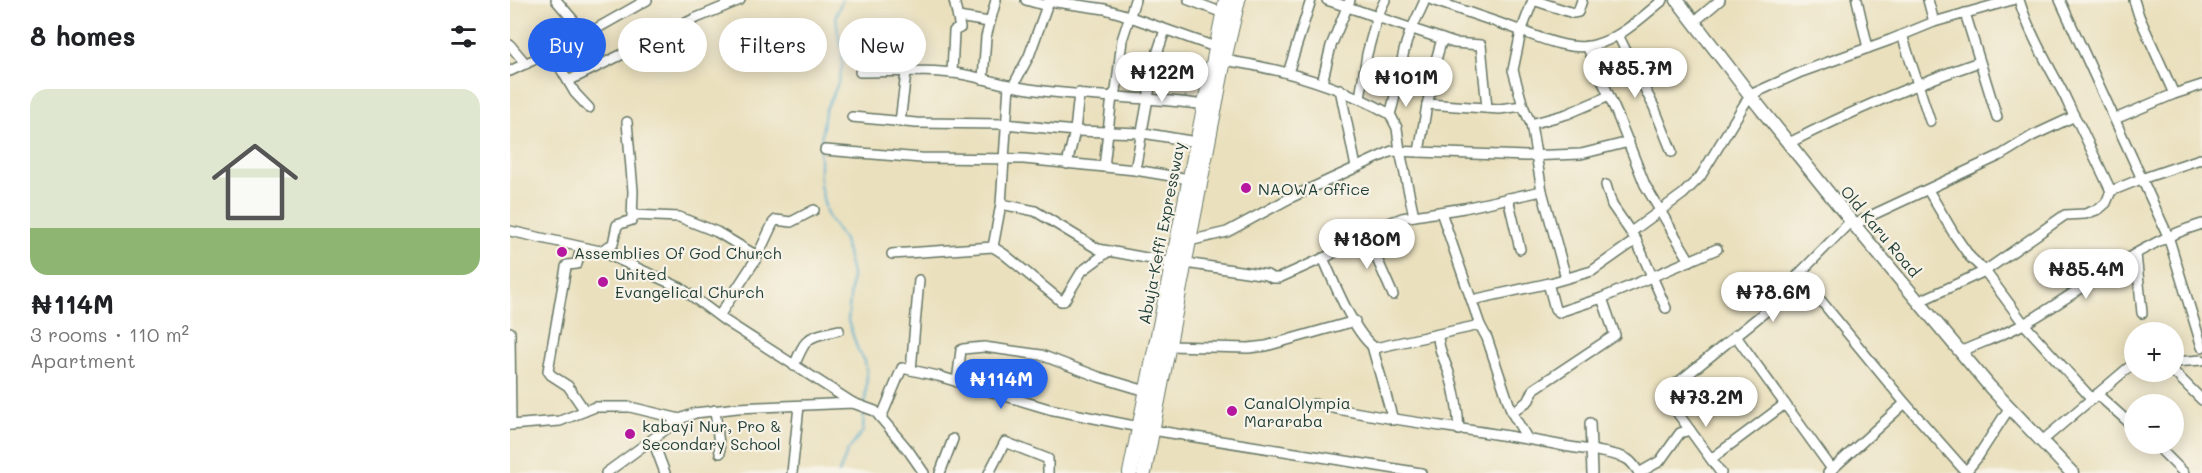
<!DOCTYPE html>
<meta charset="utf-8">
<style>
:root{--surface:#fff;--page:#f6f6f6;--text:#202124;--muted:#757577;--line:#e0e0e0;--accent:#2563eb}
body{margin:0;font-family:Mali,sans-serif;background:var(--page);color:var(--text);height:100vh;display:flex;flex-direction:column;font-size:22px;white-space:nowrap}
*{box-sizing:border-box;margin:0}
p{font-size:20px;color:var(--muted)}
.icon{flex:none;width:33px;height:33px;fill:none;stroke:currentColor;stroke-width:2;stroke-linecap:round;stroke-linejoin:round}
.map{position:relative;flex:1;overflow:hidden}
.sheet{display:flex;flex-direction:column;background:var(--surface);width:510px}
.sheet>*{flex:none}
.guide{position:absolute;left:18px;top:18px;width:570px;height:54px;display:flex;gap:12px}
.controls{position:absolute;left:1614px;top:322px;display:grid;gap:12px}
.controls a{display:grid;place-items:center;width:60px;height:60px;border-radius:50%;background:var(--surface);box-shadow:0 3px 15px #0003;font-size:30px}
.price{position:absolute;translate:-50% -51px;padding:0 14px;border-radius:21px;background:#fff;color:#222;font-size:20px;line-height:39px;filter:drop-shadow(0 2px 3px #0008)}
.price::after{content:'';position:absolute;left:50%;top:36px;width:18px;height:14px;margin-left:-9px;background:inherit;clip-path:polygon(0 0,100% 0,50% 100%)}
.price.selected{background:var(--accent);color:#fff}
ul{padding:0;list-style:none}
li{display:grid;align-content:center;gap:12px;height:318px;padding:0 30px}
li+li{border-top:2px solid var(--line)}
li span{display:grid;place-items:center;height:186px;border-radius:18px;color:#555}
li>.icon{margin-inline-start:auto}
span .icon{width:108px;height:108px;fill:#fffc;stroke-width:1}
li b{font-size:26px}
h2{display:flex;justify-content:space-between;align-items:center;height:72px;padding:0 30px;font-size:26px}
.chip{padding:0 21px;border-radius:27px;background:var(--surface);box-shadow:0 3px 15px #0003;font-size:21px;line-height:54px}
.chip.selected{background:var(--accent);color:#fff}
main{display:flex;flex:1;min-height:0}
.map>svg:first-child{display:block}
.lines{fill:none;stroke-linecap:round;stroke-linejoin:round}
.stream{stroke:#51accf;stroke-width:2}
.minor-casing{stroke:#667664;stroke-width:12}
.major-casing{stroke:#667664;stroke-width:15}
.highway-casing{stroke:#667664;stroke-width:16}
.minor{stroke:#fff;stroke-width:9}
.major{stroke:#fff;stroke-width:12}
.highway{stroke:#fff;stroke-width:14}
.poi-dot{fill:#b5179e;stroke:#f7f3e8;stroke-width:2}
.labels{text-anchor:middle;dominant-baseline:central;stroke-width:4.5;stroke-linejoin:round;paint-order:stroke}
.poi-label{font-size:16px;fill:#1f3d34;stroke:#f7f3e8;text-anchor:start}
.street-label{font-size:16px;fill:#1f3d34;stroke:#f7f3e8}
</style>
<main>
<section class="sheet">
<h2>8 homes<svg class="icon" aria-label="filters" viewBox="0 0 24 24"><path d="M4 7h16M4 17h16"/><circle cx="9" cy="7" r="2"/><circle cx="15" cy="17" r="2"/></svg></h2>
<ul>
<li><span style="background:linear-gradient(#dfe7d0 75%,#8fb573 0)"><svg class="icon" aria-label="home" viewBox="0 0 24 24"><path d="M3 11l9-7 9 7M6 9v11h12V9"/></svg></span><div><b>₦114M</b><p>3 rooms · 110 m²</p><p>Apartment</p></div></li>
</ul>
</section>
<div class="map">
<svg width="1692" height="473" viewBox="0 0 1692 473">
<rect width="100%" height="100%" fill="#f7f3e8"/>
<filter id="ink" filterUnits="userSpaceOnUse"><feTurbulence type="fractalNoise" baseFrequency=".0167" numOctaves="2"/><feDisplacementMap in="SourceGraphic" scale="12" xChannelSelector="R" yChannelSelector="G"/><feConvolveMatrix kernelMatrix="1 2 1 2 8 2 1 2 1" color-interpolation-filters="sRGB"/></filter>
<filter id="wash" filterUnits="userSpaceOnUse"><feTurbulence type="fractalNoise" baseFrequency=".008" numOctaves="4" result="noise"/><feDisplacementMap in="SourceGraphic" scale="24" xChannelSelector="R" yChannelSelector="G"/><feGaussianBlur stdDeviation="1.35" result="paint"/><feColorMatrix in="noise" values="0 0 0 0 0 0 0 0 0 0 0 0 0 0 0 0 0 1.4 0 .05"/><feComposite in="paint" operator="in"/></filter>
<g filter="url(#wash)">
<rect width="100%" height="100%" fill="#eae0bd"/>
<g class="lines">
<g class="stream">
<path d="M332,0L326,16L328,34L332,49V67L327,86L315,111L310,149V185L317,215L334,240L342,274L338,321L348,350L355,361L357,374L355,405"/>
<path d="M329,473L337,452L353,431L354,411"/>
</g>
</g>
</g>
<g filter="url(#ink)">
<g class="lines">
<g class="minor-casing">
<g id="minor">
<path d="M46,0L76,35"/>
<path d="M516,0L537,6"/>
<path d="M679,0L713,13"/>
<path d="M817,0L944,43L971,45L977,108"/>
<path d="M922,0C945,8 968,16 992,24C1018,32 1057,53 1084,45C1111,38 1132,17 1153,0"/>
<path d="M1023,0L1011,32L1003,70L1013,106L1021,124L1032,191L1056,278"/>
<path d="M1023,0L1063,13L1068,12L1072,0"/>
<path d="M1347,0L1358,48"/>
<path d="M1418,0L1424,22"/>
<path d="M1509,0C1519,32 1536,61 1552,91C1558,102 1562,114 1569,124L1601,191"/>
<path d="M1550,0L1658,236L1692,347"/>
<path d="M1624,0L1629,16L1664,94"/>
<path d="M539,1L595,9L612,14L705,47"/>
<path d="M1455,13L1487,117"/>
<path d="M448,17L479,22"/>
<path d="M1184,22L1210,0"/>
<path d="M1108,35L1144,107L1162,152"/>
<path d="M1392,35L1420,121"/>
<path d="M0,45L16,64"/>
<path d="M1077,46L1107,114L1135,185L1180,261"/>
<path d="M41,52L65,93L79,108"/>
<path d="M714,60C773,69 828,85 880,114"/>
<path d="M0,71L70,38L137,0"/>
<path d="M350,72C384,72 418,69 451,74C474,78 496,86 519,89C577,98 636,96 694,105"/>
<path d="M442,73L444,31L450,28L444,0"/>
<path d="M778,73L801,0"/>
<path d="M473,79L476,37L486,0"/>
<path d="M58,81L184,19L230,0"/>
<path d="M812,83L821,46L840,0"/>
<path d="M503,86L519,56L539,0"/>
<path d="M830,89L846,167"/>
<path d="M850,98L857,54L867,17L875,0"/>
<path d="M917,104L989,109L1013,106"/>
<path d="M342,117L406,123L495,124L565,131L633,133L686,142"/>
<path d="M1605,119L1664,94L1692,85"/>
<path d="M390,122L396,73"/>
<path d="M1021,124L1057,114L1099,96"/>
<path d="M1279,143C1342,111 1402,85 1469,62"/>
<path d="M315,150L411,158L514,159L625,170L679,179"/>
<path d="M909,152L917,105L924,77L926,60L932,39"/>
<path d="M557,164L565,131L569,93"/>
<path d="M594,167L602,96L606,91L612,40L625,0"/>
<path d="M625,170L645,60L655,30"/>
<path d="M1096,185L1102,205L1126,240L1156,308"/>
<path d="M1418,190L1444,234L1460,257L1475,271L1514,324L1582,399"/>
<path d="M998,198L1010,249"/>
<path d="M491,204L525,211L588,249L663,263"/>
<path d="M122,215L169,217L207,232L247,256"/>
<path d="M904,216L890,151L887,128L880,114C889,88 889,60 899,35C904,23 910,12 915,0"/>
<path d="M1345,225L1356,218L1491,155L1522,136L1563,117"/>
<path d="M0,231L90,251L171,288L214,320L343,403"/>
<path d="M1121,232L1173,194L1190,177L1240,95L1291,72L1380,40L1424,22L1502,0"/>
<path d="M856,234L883,295"/>
<path d="M679,241L717,232L782,197L882,151L1016,156L1071,154L1119,142"/>
<path d="M71,247L67,264L57,265L56,267L38,371L41,375L58,386L75,411"/>
<path d="M483,247L491,204L499,85"/>
<path d="M90,251L103,244L107,225L122,220L123,191L117,122"/>
<path d="M382,254L483,247L494,254L551,301H554L572,271L599,251"/>
<path d="M1626,254L1632,313"/>
<path d="M813,258C824,282 844,334 865,348L970,325L931,212"/>
<path d="M675,263L757,275L762,278H769L818,256L866,228L892,218L954,208L1032,191"/>
<path d="M1289,274L1395,403L1456,472"/>
<path d="M1038,283L1045,309L1049,312L1092,298L1207,249"/>
<path d="M962,300L1040,283L1082,271L1126,240"/>
<path d="M1408,302L1475,271L1555,215L1575,214L1589,209L1596,203L1601,191L1631,179L1690,159L1692,160"/>
<path d="M209,316L246,259L263,223L266,220L281,222L304,210"/>
<path d="M970,325L977,338L1002,413L1017,438"/>
<path d="M0,332L1,425"/>
<path d="M928,335C928,351 936,362 940,376C946,394 948,411 949,430"/>
<path d="M1225,335L1322,469"/>
<path d="M658,346L738,348L756,346L845,321"/>
<path d="M862,346L883,420"/>
<path d="M1450,352C1472,342 1497,334 1517,322C1575,289 1628,243 1692,224"/>
<path d="M1664,362L1692,360"/>
<path d="M284,366C297,335 296,338 329,330"/>
<path d="M401,370L409,280"/>
<path d="M1664,372L1692,400"/>
<path d="M447,382L451,350L453,349L474,347L531,355L589,377L636,391"/>
<path d="M1587,394L1624,427"/>
<path d="M804,404C887,423 971,429 1054,446C1070,449 1104,452 1117,459C1122,462 1126,468 1129,473"/>
<path d="M205,410L210,453"/>
<path d="M1002,413L1019,400L1024,389L1105,335L1092,298"/>
<path d="M371,418L392,368L428,376L539,409L629,427"/>
<path d="M1080,423L1082,473"/>
<path d="M0,425L50,421L85,407H120L170,419"/>
<path d="M642,430L911,473"/>
<path d="M143,441L155,473"/>
<path d="M1532,441L1618,368L1624,365"/>
<path d="M1645,444L1674,473"/>
<path d="M1201,459L1275,404"/>
<path d="M96,473L170,419L185,413L227,408L343,403L365,411L398,450L414,473"/>
<path d="M282,473L289,406"/>
<path d="M430,473L443,439"/>
<path d="M479,473L495,442L538,459V473"/>
<path d="M1129,473L1150,461L1170,433L1180,430"/>
<path d="M1211,473L1156,397L1155,393L1266,303L1289,274L1341,221"/>
<path d="M1318,473L1395,403"/>
<path d="M1455,473L1467,458L1500,407"/>
</g>
</g>
<g class="major-casing">
<path id="major" d="M1167,0L1240,95L1341,221L1480,387L1562,473"/>
</g>
<g class="highway-casing">
<g id="highway">
<path d="M620,473L716,0"/>
<path d="M634,473L714,60L728,0"/>
</g>
</g>
<use href="#minor" class="minor"/>
<use href="#major" class="major"/>
<use href="#highway" class="highway"/>
</g>
</g>
<g class="poi-dot">
<circle cx="736" cy="188" r="6"/>
<circle cx="52" cy="252" r="6"/>
<circle cx="93" cy="282" r="6"/>
<circle cx="722" cy="411" r="6"/>
<circle cx="120" cy="434" r="6"/>
</g>
<g class="labels">
<g class="poi-label">
<text x="748" y="188">NAOWA office</text>
<text x="64" y="252">Assemblies Of God Church</text>
<text x="105" y="273">United<tspan x="105" dy="18">Evangelical Church</tspan></text>
<text x="734" y="402">CanalOlympia<tspan x="734" dy="18">Mararaba</tspan></text>
<text x="132" y="425">kabayi Nur, Pro &amp;<tspan x="132" dy="18">Secondary School</tspan></text>
</g>
<g class="street-label">
<text transform="translate(1371 231) rotate(50)">Old Karu Road</text>
<text transform="translate(651 233) rotate(-79)">Abuja-Keffi Expressway</text>
</g>
</g>
</svg>
<div class="controls">
<a>+</a>
<a>−</a>
</div>
<b class="price" style="left:1125px;top:99px">₦85.7M</b>
<b class="price" style="left:652px;top:103px">₦122M</b>
<b class="price" style="left:896px;top:108px">₦101M</b>
<b class="price" style="left:857px;top:270px">₦180M</b>
<b class="price" style="left:1576px;top:300px">₦85.4M</b>
<b class="price" style="left:1263px;top:323px">₦78.6M</b>
<b class="price selected" style="left:491px;top:410px">₦114M</b>
<b class="price" style="left:1196px;top:428px">₦73.2M</b>
<div class="guide">
<a class="chip selected">Buy</a>
<a class="chip">Rent</a>
<a class="chip">Filters</a>
<a class="chip">New</a>
</div>
</div>
</main>
